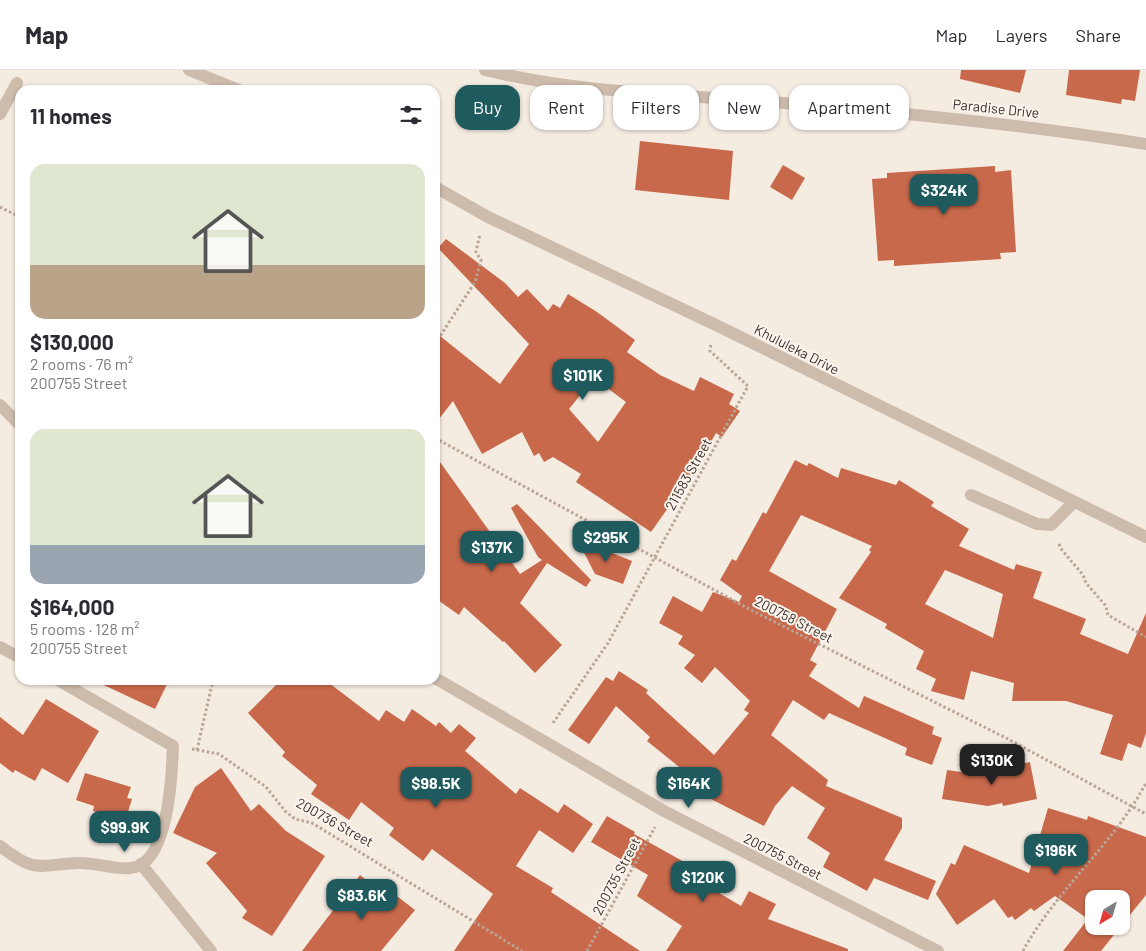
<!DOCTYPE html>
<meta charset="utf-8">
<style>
:root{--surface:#fff;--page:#f7f7f7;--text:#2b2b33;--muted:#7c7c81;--line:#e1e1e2;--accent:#1f5a5e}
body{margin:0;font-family:Barlow,sans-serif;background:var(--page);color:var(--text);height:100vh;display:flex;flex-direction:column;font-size:19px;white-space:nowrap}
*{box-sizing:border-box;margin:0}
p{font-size:16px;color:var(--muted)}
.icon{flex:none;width:28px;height:28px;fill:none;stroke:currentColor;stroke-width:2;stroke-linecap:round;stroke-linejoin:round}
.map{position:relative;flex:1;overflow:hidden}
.drawer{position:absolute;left:15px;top:15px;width:425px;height:600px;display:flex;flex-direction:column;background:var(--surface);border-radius:15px;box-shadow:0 1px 4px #0004}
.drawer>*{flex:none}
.hud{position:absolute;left:455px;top:15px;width:475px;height:45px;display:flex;gap:10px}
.needle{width:32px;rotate:217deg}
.buttons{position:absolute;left:1085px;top:820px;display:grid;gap:10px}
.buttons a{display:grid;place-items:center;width:45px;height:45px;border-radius:10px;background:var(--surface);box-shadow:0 1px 4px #0004;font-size:25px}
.price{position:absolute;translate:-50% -42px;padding:0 11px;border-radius:10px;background:var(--accent);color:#fff;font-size:16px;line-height:32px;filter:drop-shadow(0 1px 2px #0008)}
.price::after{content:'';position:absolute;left:50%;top:30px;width:15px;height:11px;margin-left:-8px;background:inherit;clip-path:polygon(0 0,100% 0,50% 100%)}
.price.current{background:#222;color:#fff}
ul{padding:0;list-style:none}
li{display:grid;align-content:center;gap:10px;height:265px;padding:0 15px}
li span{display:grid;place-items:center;height:155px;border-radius:15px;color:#555}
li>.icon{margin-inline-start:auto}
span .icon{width:90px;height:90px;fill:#fffc;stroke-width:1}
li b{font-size:21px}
h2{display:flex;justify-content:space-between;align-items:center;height:60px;padding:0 15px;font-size:21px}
.tag{padding:0 18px;border-radius:15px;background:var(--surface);box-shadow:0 1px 4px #0004;font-size:18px;line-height:45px}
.tag.current{background:var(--accent);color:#fff}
header{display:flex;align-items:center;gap:30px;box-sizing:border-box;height:70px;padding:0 25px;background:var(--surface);border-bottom:1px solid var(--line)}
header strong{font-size:24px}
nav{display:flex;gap:28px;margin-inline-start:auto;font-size:18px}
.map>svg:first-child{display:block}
.building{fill:#c8694b;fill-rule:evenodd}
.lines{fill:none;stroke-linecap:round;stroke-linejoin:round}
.path{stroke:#b9a596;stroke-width:3;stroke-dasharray:2.5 2.5;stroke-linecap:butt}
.service{stroke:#cdbbac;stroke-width:12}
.minor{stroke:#cdbbac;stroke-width:12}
.tertiary{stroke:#cdbbac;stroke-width:12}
.labels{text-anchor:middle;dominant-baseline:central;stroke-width:4;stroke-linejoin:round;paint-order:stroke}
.street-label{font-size:14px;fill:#3b302b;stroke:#fbf5ee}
</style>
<header>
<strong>Map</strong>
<nav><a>Map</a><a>Layers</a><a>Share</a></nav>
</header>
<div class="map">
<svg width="1146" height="881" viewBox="0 0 1146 881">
<rect width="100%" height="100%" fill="#f4ebe1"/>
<g class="building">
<path d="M961,0H1026L1020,23L960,9Z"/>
<path d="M1069,0H1140L1135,31L1122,29L1121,34L1066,25Z"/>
<path d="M640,71L733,81L729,130L635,120Z"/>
<path d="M783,95L805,108L792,130L770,117Z"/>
<path d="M995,96V102L1011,100L1016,182L1000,183L1001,189L894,196V190L878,191L872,109L887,108V103Z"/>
<path d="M446,169L505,213L518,227L527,219L548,241L553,234L560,238L568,224L597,242L635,270L627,282L660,305L694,321L700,307L734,324L729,334L740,341L722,367L716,363L696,398L651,462L576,412L581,404L553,387L544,392L539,383L534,386L522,362L482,384L453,331L435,354V262L500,314L529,274L438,178ZM594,308L626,332L598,372L569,339Z"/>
<path d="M435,385L520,504L542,490L538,487L511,438L517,434L591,510L586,517L547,493L520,533L562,575L535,603L504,571L503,572L464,537L459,545L435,528Z"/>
<path d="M795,390L807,396L809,393L838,408L841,398L896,415L899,410L934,432L931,436L969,459L959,476L1014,500L1016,494L1042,502L1033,528L1086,549L1080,564L1128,584L1146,543V663L1141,678L1128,673L1122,691L1100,684L1113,645L1066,631H1012L1014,613L971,601L964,630L931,621L936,609L916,599L924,581L885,558L887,554L839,528L871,482L869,480L872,476L801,445L769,501L837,539L810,590L817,594L809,606L859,638L864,626L934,657L932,664L942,668L932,695L905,685L907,678L829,643L824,650L793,630L771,665L828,710L826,716L902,748V758L884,790L936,811L928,830L874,808L867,821L823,797L830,783L807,768L825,738L792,716L775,736L764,756L699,723L704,717L647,671L650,667L616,636L589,674L568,660L606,607L613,611L619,601L648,620L646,623L714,685L749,643L744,640L750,631L715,597L702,613L684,598L695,585L678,574L683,566L659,553L673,526L702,542L713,522L739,532L742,526L720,510L732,489L736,491L763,442L766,444ZM945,500L1003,524L993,568L925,534Z"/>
<path d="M577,469L632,491L623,514L595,504Z"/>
<path d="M93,610H169L155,639Z"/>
<path d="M281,610H325L379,651L386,640L404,652L412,639L436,656L439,652L451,663L459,654L476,668L465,681L516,724L520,718L558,743L564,734L593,754L573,783L539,760L516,796L553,818L551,822L640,881H454L493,824L432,779L423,791L389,765L394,758L361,732L349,750L311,724L317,715L282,686L285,682L248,643Z"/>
<path d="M46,629L99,661L68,713L42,698L35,711L15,700L13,703L0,693V647L23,665Z"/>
<path d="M1030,692L1037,729L1003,736L1002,733L988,736L942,729L947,700L975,704Z"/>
<path d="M221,698L251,741L259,734L286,761L325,786L272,866L242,848L247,841L206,793L217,783L173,763L195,717Z"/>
<path d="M85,703L131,717L127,728L132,729L125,751L93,741L94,736L76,730Z"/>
<path d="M1048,738L1087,750L1088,746L1146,767V825L1121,856V829H1094V856H1121L1101,881H1063L1088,849L1055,826L1034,841L1031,838L1015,850L1012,846L1008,848L994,829L957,855L936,824L951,793L955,795L964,775L1029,803Z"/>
<path d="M607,746L635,762L634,764L686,793L682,801L741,836L749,821L776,834L768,849L848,879V881H666L682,856L637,826L648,805L591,772Z"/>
<path d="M360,805L381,822L385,817L415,840L381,881H302Z"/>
</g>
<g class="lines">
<g class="path">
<path d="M0,137L20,147"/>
<path d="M435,274L475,212L481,190L476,182L480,164"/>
<path d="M435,368L753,541L1008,669L1146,744"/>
<path d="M1059,474L1062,480L1083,505L1086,513L1106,536L1108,545L1146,567"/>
<path d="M553,653L608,573L748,316L710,281L711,274"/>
<path d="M192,679L219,684L266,717L285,741L295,749L312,753L522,881"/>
<path d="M197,680L213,610"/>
<path d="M587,881L655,757"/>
<path d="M1023,881C1056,820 1113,775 1146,713"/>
</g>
<g class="service">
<path d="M0,44L17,13"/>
<path d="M971,425L1037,454L1051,455L1073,433"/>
<path d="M141,794L211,881"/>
</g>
<g class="minor">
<path d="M485,0C574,22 667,24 759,31C888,41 1018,54 1146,74"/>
<path d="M0,335L20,355"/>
<path d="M0,577L20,588"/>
<path d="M435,608L664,741L938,881"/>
<path d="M0,776C36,804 37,795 78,793C95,792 114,800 131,798C169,794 172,704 173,676L58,610"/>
</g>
<g class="tertiary">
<path d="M189,0L239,20"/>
<path d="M435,117L488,147L716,255L1146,467"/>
</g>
</g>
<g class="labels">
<g class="street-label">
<text transform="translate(996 38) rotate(6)">Paradise Drive</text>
<text transform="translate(797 279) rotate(27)">Khululeka Drive</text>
<text transform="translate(688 404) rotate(-61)">211583 Street</text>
<text transform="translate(794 549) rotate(27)">200758 Street</text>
<text transform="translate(335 752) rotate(29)">200736 Street</text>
<text transform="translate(783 786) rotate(27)">200755 Street</text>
<text transform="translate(616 806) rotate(-62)">200735 Street</text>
</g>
</g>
</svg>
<div class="buttons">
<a><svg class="needle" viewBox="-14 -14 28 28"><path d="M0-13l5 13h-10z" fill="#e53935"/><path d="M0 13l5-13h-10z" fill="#7c7c81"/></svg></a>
</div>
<b class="price" style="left:944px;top:146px">$324K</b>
<b class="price" style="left:583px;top:331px">$101K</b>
<b class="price" style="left:606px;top:493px">$295K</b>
<b class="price" style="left:492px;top:503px">$137K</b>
<b class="price current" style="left:992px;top:716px">$130K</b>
<b class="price" style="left:436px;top:739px">$98.5K</b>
<b class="price" style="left:689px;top:739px">$164K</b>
<b class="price" style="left:125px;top:783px">$99.9K</b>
<b class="price" style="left:1056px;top:806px">$196K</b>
<b class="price" style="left:703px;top:833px">$120K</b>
<b class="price" style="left:362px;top:851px">$83.6K</b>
<div class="hud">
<a class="tag current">Buy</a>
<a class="tag">Rent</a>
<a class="tag">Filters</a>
<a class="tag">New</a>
<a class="tag">Apartment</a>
</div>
<section class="drawer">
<h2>11 homes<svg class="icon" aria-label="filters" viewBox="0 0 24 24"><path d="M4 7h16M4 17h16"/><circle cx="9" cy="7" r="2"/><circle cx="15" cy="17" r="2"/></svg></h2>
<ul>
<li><span style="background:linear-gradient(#dfe7d0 65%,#b9a48a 0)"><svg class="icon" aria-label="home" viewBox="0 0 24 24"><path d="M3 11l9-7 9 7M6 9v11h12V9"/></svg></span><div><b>$130,000</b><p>2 rooms · 76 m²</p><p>200755 Street</p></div></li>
<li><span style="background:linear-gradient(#dfe7d0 75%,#9aa5b1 0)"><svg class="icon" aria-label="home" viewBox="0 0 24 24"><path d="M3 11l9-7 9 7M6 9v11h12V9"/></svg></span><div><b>$164,000</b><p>5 rooms · 128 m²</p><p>200755 Street</p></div></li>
</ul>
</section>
</div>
